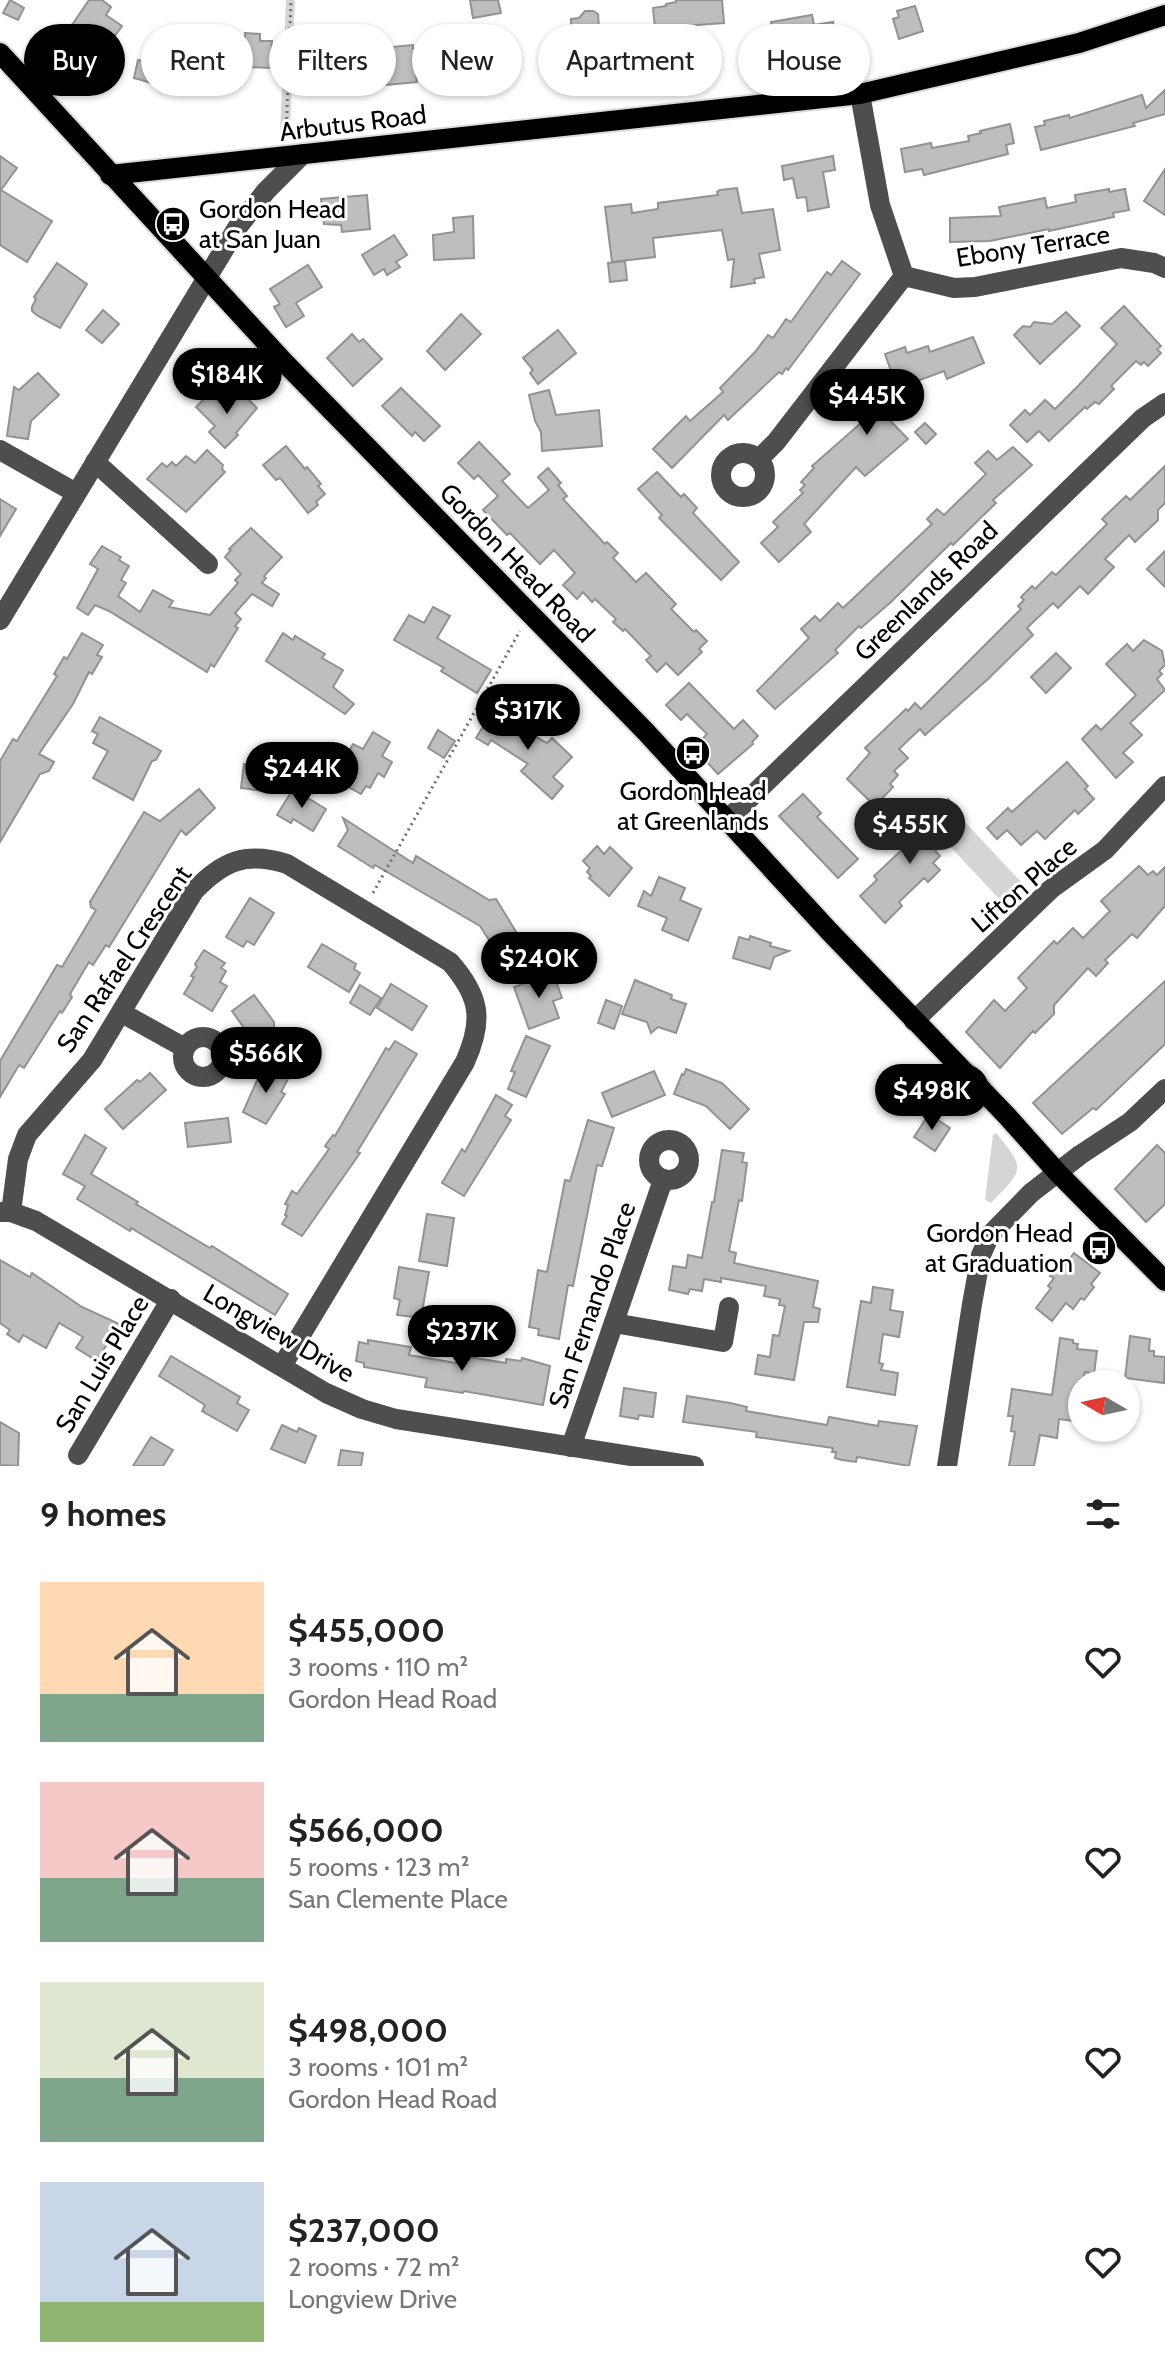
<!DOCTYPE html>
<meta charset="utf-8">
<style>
:root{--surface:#fff;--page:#f2f2f2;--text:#222;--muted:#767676;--accent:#000}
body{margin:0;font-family:Cabin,sans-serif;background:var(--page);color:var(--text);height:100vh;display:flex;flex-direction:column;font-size:30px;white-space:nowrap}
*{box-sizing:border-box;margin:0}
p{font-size:26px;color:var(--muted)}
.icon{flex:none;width:44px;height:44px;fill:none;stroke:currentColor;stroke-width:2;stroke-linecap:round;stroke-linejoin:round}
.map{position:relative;height:1466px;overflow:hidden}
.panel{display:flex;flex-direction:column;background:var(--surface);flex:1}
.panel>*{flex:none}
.hud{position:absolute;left:24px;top:24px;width:1118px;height:72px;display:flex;gap:16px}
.needle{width:52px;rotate:279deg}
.tools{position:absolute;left:1068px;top:1370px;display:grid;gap:16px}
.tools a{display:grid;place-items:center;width:72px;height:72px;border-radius:50%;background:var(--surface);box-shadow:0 2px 6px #0004;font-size:40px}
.price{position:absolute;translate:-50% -68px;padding:0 18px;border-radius:28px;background:var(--accent);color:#fff;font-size:26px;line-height:52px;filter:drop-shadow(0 2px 4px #0008)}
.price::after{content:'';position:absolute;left:50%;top:48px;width:24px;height:18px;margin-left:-12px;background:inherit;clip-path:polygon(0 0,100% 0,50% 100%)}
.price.current{background:#222;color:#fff}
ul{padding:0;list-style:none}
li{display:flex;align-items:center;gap:24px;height:200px;padding:0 40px}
li span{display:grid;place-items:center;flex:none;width:224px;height:160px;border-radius:0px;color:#555}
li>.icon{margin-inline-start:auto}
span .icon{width:96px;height:96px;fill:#fffc;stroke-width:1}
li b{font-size:34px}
h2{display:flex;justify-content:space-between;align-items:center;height:96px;padding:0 40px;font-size:34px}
.tag{padding:0 28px;border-radius:36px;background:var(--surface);box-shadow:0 2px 6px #0004;font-size:28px;line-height:72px}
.tag.current{background:var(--accent);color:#fff}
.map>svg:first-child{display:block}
.green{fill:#d5d5d5}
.building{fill:#bebebe;stroke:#929292;stroke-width:2}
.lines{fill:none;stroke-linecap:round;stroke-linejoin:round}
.major-casing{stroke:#dbdbdb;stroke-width:24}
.path{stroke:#707070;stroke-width:3;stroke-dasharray:2 4;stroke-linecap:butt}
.minor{stroke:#4e4e4e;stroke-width:20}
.major{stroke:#000;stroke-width:20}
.labels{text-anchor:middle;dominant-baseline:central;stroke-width:6;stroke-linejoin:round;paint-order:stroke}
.street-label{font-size:26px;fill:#000;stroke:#fff}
.poi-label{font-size:26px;fill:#000;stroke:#fff;text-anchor:start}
</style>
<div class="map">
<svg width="1165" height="1466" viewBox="0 0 1165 1466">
<rect width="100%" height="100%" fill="#fff"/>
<g class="green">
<path d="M286,0H295L290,131L280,132Z"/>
<path d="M964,821L1023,884L1003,903L944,840Z"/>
<path d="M996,1133C1027,1170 1023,1170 991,1203L985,1200L993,1135Z"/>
</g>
<g class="building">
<path d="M10,0L24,8L18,20L3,13Z"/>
<path d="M89,0H102L111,7L106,15L122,26L94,65L61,41Z"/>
<path d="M470,0H498L501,13L473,18Z"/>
<path d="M676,0H722L724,23L655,28L653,8L666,6V4L676,2Z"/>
<path d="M915,6L923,31L899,39L893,19L899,17L897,11Z"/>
<path d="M585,11H593L598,14L599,28H602L605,69H602V75L579,77L577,59L572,60L571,46H564L562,29L571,28V19L579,18Z"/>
<path d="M812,15L814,25L833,22L836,44L763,54L760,30L772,28L771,22Z"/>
<path d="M341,31L342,50L348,51L413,45V49L432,48L434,73L416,75L417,82L354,88L353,73L307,77L306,58H317L315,32Z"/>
<path d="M245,33L260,34V41H272L270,68L219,66L220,40L245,41Z"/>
<path d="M157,52L194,62L186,90L174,86L173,89L134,78L138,60L154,64Z"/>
<path d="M1165,90V114L1133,123L1135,126L1041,150L1035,127L1045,125L1044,121L1069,115L1070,118L1142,95L1146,108Z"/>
<path d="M1010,124L1014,143L1006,145L1008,154L924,175L922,169L905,172L901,149L931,143L932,148L969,141L968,136L981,133L980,131Z"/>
<path d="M0,156L17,168L1,190L52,221L27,262L0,245Z"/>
<path d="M833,156L835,170L823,172L829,207L808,211L806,197L797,198L793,178L784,180L782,166Z"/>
<path d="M1165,169V215L1144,201Z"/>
<path d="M737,188L742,213L773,209L780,250L759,254L764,277L754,279L755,283L731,287L734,259L728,260L722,230L653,238L655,257L612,262L605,207L631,204L632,213L658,209V203L718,195L717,192L720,190Z"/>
<path d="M1109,189V192L1125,189L1129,210L1113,213L1114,217L1049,231V229L990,241L950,242V218L1001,216L999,207L1045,198L1047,208L1076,202L1075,195Z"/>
<path d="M367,195L370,229L342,232L341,225L324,224L321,199Z"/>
<path d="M473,216L474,258L434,260L433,235L454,232L453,218Z"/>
<path d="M394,235L407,255L396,262L400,267L387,275L384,269L374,275L362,255Z"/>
<path d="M625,261L627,280L610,282L608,263Z"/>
<path d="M842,261L860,274L788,370L786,368L782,374L779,372L728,420L724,415L672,468L653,449L686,416L690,421L723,392L720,388L755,352L768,335L773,338L786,319L791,322L827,272L831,275Z"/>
<path d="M57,263L87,284L60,328L38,316L32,311V307L36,299L34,297Z"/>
<path d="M308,265L322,287L296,303L304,316L286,327L274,307L280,304L270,289Z"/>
<path d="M1124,306L1161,346L1157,349L1161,353L1148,366L1144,362L1141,365L1136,361L1111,386L1114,389L1099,404L1095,402L1087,409L1085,407L1049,441L1039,431L1027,442L1010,425L1025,410L1030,415L1045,400L1055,409L1079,385L1117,344L1101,328Z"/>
<path d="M103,310L119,324L102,343L86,330Z"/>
<path d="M1066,312L1080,326L1040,364L1014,335L1023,326L1030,327L1034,322L1052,324Z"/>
<path d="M461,314L481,334L445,370L427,351Z"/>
<path d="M558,330L576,353L538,384L530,373L533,370L523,358Z"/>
<path d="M352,334L359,342L363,339L382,359L353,386L327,358Z"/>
<path d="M973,337L984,363L947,379L944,371L901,387L904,394L875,405L908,439L865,476L856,467L804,524L811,532L779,562L761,543L778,527L773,522L803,493L800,490L805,485L801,482L814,468L812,466L861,423L852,413L848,415L880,385L877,377L891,371L885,354L905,347L907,353L928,346L930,352Z"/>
<path d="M38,373L59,395L31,421L28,439L7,436L14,387L19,390Z"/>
<path d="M401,388L440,426L424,441L415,432L412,436L382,406Z"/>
<path d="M239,390L257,408L236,433L238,435L225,448L209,432L215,426L196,407L210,393L223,406Z"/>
<path d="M549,390L556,415L599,410L602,446L542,451L541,432L535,421L529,395Z"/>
<path d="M925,423L936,434L926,444L915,432Z"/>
<path d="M479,442L510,474L502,481L528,508L549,490L538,477L548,468L561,483L558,485L567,496L563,499L605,544L607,542L618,553L613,558L636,582L646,573L676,604L671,609L694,632L696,630L707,641L699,649L702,652L678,675L666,663L657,672L646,660L651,656L625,629L623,631L613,622L616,619L595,599L592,602L583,592L577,599L563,585L575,573L554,550L540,564L510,533L507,535L483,510L498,496L478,475L474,479L458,463Z"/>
<path d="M286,446L305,469L307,467L321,484L318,486L325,494L316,502L318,505L308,513L280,478L276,480L263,465Z"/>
<path d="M1013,447L1032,465L993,500L996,503L953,545L951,543L891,602L861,628L859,626L835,650L838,653L775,709L757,691L809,638L801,629L815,616L820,621L838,603L843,608L932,524L927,519L937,509L944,515L986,474L975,463L988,451L997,460Z"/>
<path d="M207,450L223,465L222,469L225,472L186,512L147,479L162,463L167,467L172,462L176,466L186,456L195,463Z"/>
<path d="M1165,466V503L1158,510V520L1135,542L1129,535L1105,559L1114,567L1088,594L1080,586L1058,608L1053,603L1027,628L1033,635L988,679L925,735L920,729L899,749L908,758L894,771L898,775L890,784L893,787L875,806L847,779L870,753L865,748L906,709L908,711L915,703L921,709L1021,609L1018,606L1024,600L1021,597L1032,586L1035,589L1052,572L1056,575L1107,524L1102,519L1126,496L1130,500Z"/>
<path d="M657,472L681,497L684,494L697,508L693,513L739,562L721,580L659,518L662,515L638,489Z"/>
<path d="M0,499L16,509L0,536Z"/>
<path d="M251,528L282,557L264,576L266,578L262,583L279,594L272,606L252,594L235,613L241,619L235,626L238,628L214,667L211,664L207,672L109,611L95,605L88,615L77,608L98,569L90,564L102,546L121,557L119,560L129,566L121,580L126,583L118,596L140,612L153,590L173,601L169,607L210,615L238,583L235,580L241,574L225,557L231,550L229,549Z"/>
<path d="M1165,551V587L1147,569Z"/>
<path d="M433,607L450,616L437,638L491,670L477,693L441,671L444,668L394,640L409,615L424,623Z"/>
<path d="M82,633L103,645L97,655L102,657L92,674L89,672L73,704L39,754L54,762L49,771L40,774L0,842V761L13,739L17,741L57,676L54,674L64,657L67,659Z"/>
<path d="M283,633L293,640L295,636L325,654L322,658L343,670L333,687L354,704L345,714L266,661Z"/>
<path d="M1144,640L1162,651L1165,665L1159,671L1162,674L1157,679L1165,690L1130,723L1142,735L1123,753L1133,762L1116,778L1082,739L1096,725L1101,730L1136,695L1106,664L1127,644L1133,651Z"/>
<path d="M1056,653L1071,668L1046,693L1031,677Z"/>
<path d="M689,683L734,729L743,720L758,736L752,742L753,744L718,774L694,748L707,734L687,714L681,720L666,705Z"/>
<path d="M492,712L547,743L552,738L572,757L553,777L563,786L552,799L521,771L528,764L491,740L488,745L476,738Z"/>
<path d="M100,717L161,751L156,760L152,761L133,800L93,778L108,751L93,743L98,734L92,731Z"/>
<path d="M438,730L455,741L444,758L428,748Z"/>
<path d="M373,732L390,742L382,756L392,762L384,777L378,773L370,788L366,786L361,794L343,784L356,762L339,769L353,744L363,749Z"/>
<path d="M1067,762L1088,786L1085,789L1094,799L1078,814L1075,810L1045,839L1037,831L1021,845L1007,830L997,839L987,828L1008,808L1012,812Z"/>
<path d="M244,764L286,771L283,791L278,793L241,788Z"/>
<path d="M199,789L215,808L186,835L181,830L122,926L109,947L106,945L93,965L89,962L70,994L72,997L62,1013L60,1011L24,1068L19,1065L0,1097V1061L57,965L62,967L96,910L91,907L90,902L144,812L160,821Z"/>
<path d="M293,789L326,809L313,831L293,819L291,823L277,815Z"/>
<path d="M803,794L821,813L817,817L858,859L838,878L779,816Z"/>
<path d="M948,799L960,813L950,822L955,828L933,848L940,856L933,863L940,870L928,882L924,878L899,902L902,906L885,923L860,896L877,880L874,876L941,813L944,816L938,809Z"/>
<path d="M343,818L413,863L416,856L489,900L496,899L529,953L506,967L480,926L375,865L373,868L338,846L348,830Z"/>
<path d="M597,846L604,854L610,847L632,868L609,896L589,878L591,876L587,872L590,868L583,861Z"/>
<path d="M1139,866L1148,875L1153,871L1157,875L1165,867V906L1137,938L1132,934L1105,960L1108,963L1096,976L1088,968L1054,1005V1014L1035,1033L1033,1031L1000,1068L966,1032L994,1000L1005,1011L1027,988L1018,978L1054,941L1057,944L1073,928L1083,938L1110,911L1101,901Z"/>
<path d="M659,877L685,888L680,900L701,909L688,941L662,930L667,918L638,906L644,891L651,896Z"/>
<path d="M250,898L274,913L254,945L247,941L243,947L226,937Z"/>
<path d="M750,936L771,943L770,946L789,951L774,957L770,969L733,958L739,937L749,940Z"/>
<path d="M322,944L356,964L354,969L360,973L349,992L308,967Z"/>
<path d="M204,950L225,963L221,968L226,971L220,982L227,986L212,1011L184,994L194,977L191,976L197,967L195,964Z"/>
<path d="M553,973L562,998L553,1001L559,1018L529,1029L514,987Z"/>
<path d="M635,980L672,995L671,999L686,1004L676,1033L658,1027L651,1033L647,1022L622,1014Z"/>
<path d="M1165,981V1044L1096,1110L1093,1108L1062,1134L1033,1103Z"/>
<path d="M391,984L427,1006L412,1030L377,1008Z"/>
<path d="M360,985L381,998L370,1015L350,1003Z"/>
<path d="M254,995L274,1022V1028L254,1042L232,1011Z"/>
<path d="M606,1000L622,1006L614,1029L598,1023Z"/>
<path d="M526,1036L550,1046L526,1097L508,1089L515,1072L511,1071Z"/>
<path d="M395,1041L417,1054L357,1152L360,1153L302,1236L282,1224L287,1216L285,1215L288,1205L285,1204L292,1191L297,1194L329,1149L325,1146L333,1135L335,1136L386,1048L389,1050Z"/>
<path d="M267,1066L289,1077L281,1092L285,1094L266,1124L243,1112L259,1076L262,1077Z"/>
<path d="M686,1069L722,1083L749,1109L730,1129L706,1106L674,1094L682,1074L684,1075Z"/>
<path d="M654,1071L665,1095L612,1117L602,1093Z"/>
<path d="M150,1073L166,1090L123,1129L105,1109L137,1080L140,1082Z"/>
<path d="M496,1095L512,1105L505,1116L511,1120L464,1196L442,1183L462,1149L465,1152Z"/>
<path d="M929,1114L950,1128L935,1151L914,1137Z"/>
<path d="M228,1118L231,1142L188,1147L185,1123Z"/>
<path d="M588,1120L614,1128L602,1166L597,1165L573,1286L568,1285L559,1339L538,1335L539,1329L529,1327L538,1270L547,1272L565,1180L570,1181Z"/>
<path d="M85,1135L106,1148L91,1174L138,1202L136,1204L210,1248L212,1246L288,1294L275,1315L131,1228L130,1231L77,1199L85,1186L63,1174Z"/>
<path d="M1157,1145L1165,1153V1204L1146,1222L1115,1189Z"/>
<path d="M722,1150L744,1153L742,1162L747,1163L742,1201L739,1200L729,1251L736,1253L734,1263L818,1281L813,1307L820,1309L818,1322H804L794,1380L755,1374L758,1355L770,1357L773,1335L779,1336L785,1306L779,1305L780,1299L764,1296L766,1286L721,1278V1282L704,1279L702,1291L690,1289L688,1294L669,1290L673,1266L686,1268L688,1255L702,1258L712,1202H714Z"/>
<path d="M427,1214L454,1218L447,1266L419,1261Z"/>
<path d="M1074,1253L1100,1273L1091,1284L1094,1287L1084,1300L1081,1298L1073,1309L1066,1303L1052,1321L1036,1308L1051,1288L1048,1286L1054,1278L1050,1276L1061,1261L1065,1265Z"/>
<path d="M0,1260L30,1277L32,1273L82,1307L119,1324L97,1361L76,1348L83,1337L59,1323L46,1348L23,1335L19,1342L7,1334L10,1330L0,1323Z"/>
<path d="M399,1267L429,1272L421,1318L397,1315L400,1300L394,1298Z"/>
<path d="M873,1287L893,1290L890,1310L903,1312L899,1337L883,1334L879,1363L883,1364L881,1370L898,1373L895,1395L847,1387L861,1301L871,1303Z"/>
<path d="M1130,1336L1150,1339L1149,1351H1154V1356L1165,1357L1164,1383L1125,1378Z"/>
<path d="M1060,1338L1073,1340V1343L1078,1344L1077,1349L1097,1351L1094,1374L1085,1372L1082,1384V1422L1059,1419L1057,1438L1040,1435L1034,1466H1009L1015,1432L1011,1431L1013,1416H1008L1012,1389L1052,1395Z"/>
<path d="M368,1340L411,1347L409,1355L462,1364L463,1356L506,1363V1359L521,1361L522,1358L550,1366L543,1405L464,1391L463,1393L425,1387L427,1378L364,1367V1363L356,1361L359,1342L368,1344Z"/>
<path d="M171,1356L240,1397L237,1403L249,1410L237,1431L202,1411L205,1405L159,1376Z"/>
<path d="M624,1388L656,1393L653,1417L639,1415L638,1419L620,1416Z"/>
<path d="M687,1396L730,1403L747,1407L746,1411L827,1425L829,1417L878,1426L879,1421L917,1426L909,1466L857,1457L856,1462L842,1460L835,1458L836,1452H832L833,1448L756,1437L757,1432L683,1422Z"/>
<path d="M0,1422L19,1433L18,1466L0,1465Z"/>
<path d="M282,1425L297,1432L299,1428L316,1436L305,1463L271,1449Z"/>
<path d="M151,1437L173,1450L163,1466H133Z"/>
<path d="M341,1450L363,1453L361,1466H338Z"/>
</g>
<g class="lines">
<g class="major-casing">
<g id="major">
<path d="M0,53L284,362L646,732L829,931L1007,1116L1057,1172L1165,1281"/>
<path d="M110,175L860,94L1079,43L1165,15"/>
</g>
</g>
<g class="path">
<path d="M286,137L291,0"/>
<path d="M373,893L520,631"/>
</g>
<g class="minor">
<path d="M860,94L880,205L904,276L954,288L975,287L1121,258L1154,263L1165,268"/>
<path d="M0,450L76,493"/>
<circle cx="743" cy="475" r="22"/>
<path d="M759,459L776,442L904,276"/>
<path d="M95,462L208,564"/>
<path d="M0,620L237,228L266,191L303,154"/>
<path d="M726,821L1143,418L1165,403"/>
<path d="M122,1013L185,1048"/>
<path d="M914,1021L1051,889L1105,850L1165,786"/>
<circle cx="203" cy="1057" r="20"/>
<circle cx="669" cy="1160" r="20"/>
<path d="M0,1212H11L36,1221L326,1393L362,1409L396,1419L694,1466"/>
<path d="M11,1212L18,1159L27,1135L92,1060L194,891C223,861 246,851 287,864L450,962C480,996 484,1020 465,1062L282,1366"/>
<path d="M614,1323L723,1342L729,1307"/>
<path d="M571,1447L663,1180"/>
<path d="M78,1455L171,1299"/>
<path d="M947,1466L972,1304L981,1255L990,1235L1031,1193L1080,1155L1130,1122L1165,1089"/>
</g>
<use href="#major" class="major"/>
</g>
<defs>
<g id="bus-disc" transform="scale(1.8)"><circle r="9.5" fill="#000" stroke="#fff"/><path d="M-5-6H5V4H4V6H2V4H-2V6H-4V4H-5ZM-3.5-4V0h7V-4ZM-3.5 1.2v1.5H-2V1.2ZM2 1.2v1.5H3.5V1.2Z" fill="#fff"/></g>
</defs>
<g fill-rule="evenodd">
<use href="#bus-disc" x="173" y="224"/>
<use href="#bus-disc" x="693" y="753"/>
<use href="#bus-disc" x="1099" y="1248"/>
</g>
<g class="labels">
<g class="street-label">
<text transform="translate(353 123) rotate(-7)">Arbutus Road</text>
<text transform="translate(1033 246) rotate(-9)">Ebony Terrace</text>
<text transform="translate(517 563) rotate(46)">Gordon Head Road</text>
<text transform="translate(926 591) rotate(-44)">Greenlands Road</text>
<text transform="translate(1024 885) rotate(-41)">Lifton Place</text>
<text transform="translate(124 959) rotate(-56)">San Rafael Crescent</text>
<text transform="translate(592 1305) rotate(-71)">San Fernando Place</text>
<text transform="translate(279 1333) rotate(30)">Longview Drive</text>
<text transform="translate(102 1364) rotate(-59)">San Luis Place</text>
</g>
<g class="poi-label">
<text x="199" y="209">Gordon Head<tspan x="199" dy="30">at San Juan</tspan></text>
<text x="693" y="791" text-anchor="middle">Gordon Head<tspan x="693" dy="30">at Greenlands</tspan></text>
<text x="1073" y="1233" text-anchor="end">Gordon Head<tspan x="1073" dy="30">at Graduation</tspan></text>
</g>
</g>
</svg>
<div class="tools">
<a><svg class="needle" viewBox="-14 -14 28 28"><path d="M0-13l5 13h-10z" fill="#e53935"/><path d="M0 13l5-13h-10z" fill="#767676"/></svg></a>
</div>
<b class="price" style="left:227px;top:416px">$184K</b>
<b class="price" style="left:867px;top:437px">$445K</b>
<b class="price" style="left:528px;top:752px">$317K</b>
<b class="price" style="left:302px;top:810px">$244K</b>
<b class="price current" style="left:910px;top:866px">$455K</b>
<b class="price" style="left:539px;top:1000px">$240K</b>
<b class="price" style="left:266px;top:1095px">$566K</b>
<b class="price" style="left:932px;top:1132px">$498K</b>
<b class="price" style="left:462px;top:1373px">$237K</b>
<div class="hud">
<a class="tag current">Buy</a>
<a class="tag">Rent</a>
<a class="tag">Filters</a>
<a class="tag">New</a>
<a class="tag">Apartment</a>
<a class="tag">House</a>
</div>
</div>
<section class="panel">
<h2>9 homes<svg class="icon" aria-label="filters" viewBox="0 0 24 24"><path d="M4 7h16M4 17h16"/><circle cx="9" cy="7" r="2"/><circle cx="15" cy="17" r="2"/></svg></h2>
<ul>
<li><span style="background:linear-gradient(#ffd9b3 70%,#7fa58c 0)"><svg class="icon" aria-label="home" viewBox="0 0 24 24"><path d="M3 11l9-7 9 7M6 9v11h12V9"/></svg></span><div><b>$455,000</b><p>3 rooms · 110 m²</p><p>Gordon Head Road</p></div><svg class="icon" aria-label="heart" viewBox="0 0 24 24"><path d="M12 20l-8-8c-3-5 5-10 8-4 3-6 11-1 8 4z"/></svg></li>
<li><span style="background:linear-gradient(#f6c9c9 60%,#7fa58c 0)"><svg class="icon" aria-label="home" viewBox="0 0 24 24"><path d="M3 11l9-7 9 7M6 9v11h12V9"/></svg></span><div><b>$566,000</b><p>5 rooms · 123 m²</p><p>San Clemente Place</p></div><svg class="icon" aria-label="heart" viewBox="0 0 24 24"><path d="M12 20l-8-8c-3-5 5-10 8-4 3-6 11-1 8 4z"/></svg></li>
<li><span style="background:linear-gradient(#dfe7d0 60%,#7fa58c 0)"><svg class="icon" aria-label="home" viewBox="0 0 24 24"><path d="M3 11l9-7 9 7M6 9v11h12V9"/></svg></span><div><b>$498,000</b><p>3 rooms · 101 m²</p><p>Gordon Head Road</p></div><svg class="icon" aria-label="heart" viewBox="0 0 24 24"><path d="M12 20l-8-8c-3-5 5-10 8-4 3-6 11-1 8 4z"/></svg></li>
<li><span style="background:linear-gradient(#c9d6e8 75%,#8fb573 0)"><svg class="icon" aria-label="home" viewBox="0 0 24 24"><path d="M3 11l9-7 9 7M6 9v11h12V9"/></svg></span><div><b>$237,000</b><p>2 rooms · 72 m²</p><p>Longview Drive</p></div><svg class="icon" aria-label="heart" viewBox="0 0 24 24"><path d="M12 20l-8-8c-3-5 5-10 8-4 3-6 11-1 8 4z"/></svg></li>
</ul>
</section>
